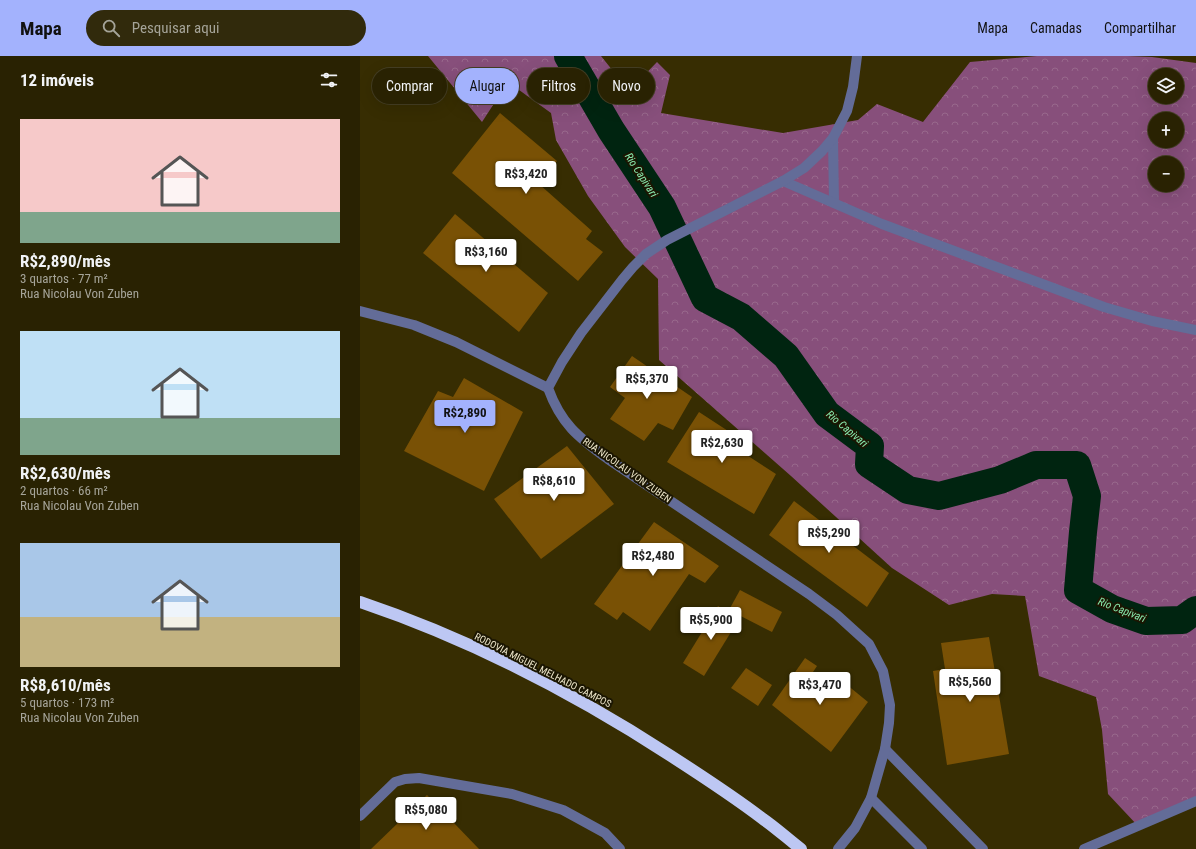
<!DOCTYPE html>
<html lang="pt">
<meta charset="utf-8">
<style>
:root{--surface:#292202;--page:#312a0c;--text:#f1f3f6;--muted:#a5a499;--line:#453f24;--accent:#a3b2fd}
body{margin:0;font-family:"Roboto Condensed",sans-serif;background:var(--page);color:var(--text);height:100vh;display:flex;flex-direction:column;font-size:15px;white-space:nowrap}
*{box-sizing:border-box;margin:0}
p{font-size:13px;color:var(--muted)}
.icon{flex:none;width:22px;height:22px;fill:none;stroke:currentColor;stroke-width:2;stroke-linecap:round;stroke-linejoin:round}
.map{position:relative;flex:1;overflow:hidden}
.drawer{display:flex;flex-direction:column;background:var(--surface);width:360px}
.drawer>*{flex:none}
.top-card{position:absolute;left:12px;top:12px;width:380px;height:36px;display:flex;gap:8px}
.tools{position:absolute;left:788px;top:12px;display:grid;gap:8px}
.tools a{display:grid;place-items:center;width:36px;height:36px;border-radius:50%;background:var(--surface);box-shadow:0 4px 16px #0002,0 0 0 1px var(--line);font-size:20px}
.price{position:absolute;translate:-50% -34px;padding:0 9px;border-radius:4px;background:#fff;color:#222;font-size:13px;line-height:26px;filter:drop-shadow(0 1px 2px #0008)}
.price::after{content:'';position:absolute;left:50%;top:24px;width:12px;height:9px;margin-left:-6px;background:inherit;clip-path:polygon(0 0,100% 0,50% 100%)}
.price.selected{background:var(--accent);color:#111}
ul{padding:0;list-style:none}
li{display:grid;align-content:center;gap:8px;height:212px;padding:0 20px}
li span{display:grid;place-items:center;height:124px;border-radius:0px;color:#555}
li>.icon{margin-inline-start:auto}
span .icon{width:72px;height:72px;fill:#fffc;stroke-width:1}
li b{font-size:17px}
h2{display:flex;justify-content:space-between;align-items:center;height:48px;padding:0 20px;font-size:17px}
.chip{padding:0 14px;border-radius:18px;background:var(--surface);box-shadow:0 4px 16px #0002,0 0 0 1px var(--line);font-size:14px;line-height:36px}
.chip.selected{background:var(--accent);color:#111}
header{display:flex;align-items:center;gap:24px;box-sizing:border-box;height:56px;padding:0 20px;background:var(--accent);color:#111}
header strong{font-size:19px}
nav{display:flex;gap:22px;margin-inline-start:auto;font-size:14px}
.search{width:280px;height:36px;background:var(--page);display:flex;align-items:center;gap:10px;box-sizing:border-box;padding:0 14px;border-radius:22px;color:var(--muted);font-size:15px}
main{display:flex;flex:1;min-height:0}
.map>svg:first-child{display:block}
.forest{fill:url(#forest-crowns);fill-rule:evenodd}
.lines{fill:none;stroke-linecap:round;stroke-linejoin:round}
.river{stroke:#002410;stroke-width:28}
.building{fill:#795105}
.minor{stroke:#636c98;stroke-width:10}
.highway{stroke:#bdc7f3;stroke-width:12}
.labels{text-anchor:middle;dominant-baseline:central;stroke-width:4;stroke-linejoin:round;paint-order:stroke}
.street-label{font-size:10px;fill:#ede6ca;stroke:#1b1602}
.water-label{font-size:11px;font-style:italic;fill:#88e9ac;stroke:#1b1602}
</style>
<header>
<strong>Mapa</strong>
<div class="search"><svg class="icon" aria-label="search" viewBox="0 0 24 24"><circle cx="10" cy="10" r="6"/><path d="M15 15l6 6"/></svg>Pesquisar aqui</div>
<nav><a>Mapa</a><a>Camadas</a><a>Compartilhar</a></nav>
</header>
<main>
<section class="drawer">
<h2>12 imóveis<svg class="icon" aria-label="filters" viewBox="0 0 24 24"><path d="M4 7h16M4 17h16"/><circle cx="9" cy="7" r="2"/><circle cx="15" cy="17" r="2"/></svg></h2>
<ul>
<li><span style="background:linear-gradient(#f6c9c9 75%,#7fa58c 0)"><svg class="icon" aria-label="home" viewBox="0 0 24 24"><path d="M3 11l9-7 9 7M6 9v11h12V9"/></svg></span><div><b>R$2,890/mês</b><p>3 quartos · 77 m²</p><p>Rua Nicolau Von Zuben</p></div></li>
<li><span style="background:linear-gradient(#bfe0f5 70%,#7fa58c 0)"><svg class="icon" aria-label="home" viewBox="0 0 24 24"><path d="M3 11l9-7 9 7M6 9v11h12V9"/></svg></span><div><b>R$2,630/mês</b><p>2 quartos · 66 m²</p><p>Rua Nicolau Von Zuben</p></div></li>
<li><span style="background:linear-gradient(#a9c7e8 60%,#c2b280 0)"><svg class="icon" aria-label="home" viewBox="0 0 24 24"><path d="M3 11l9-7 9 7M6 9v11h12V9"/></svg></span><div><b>R$8,610/mês</b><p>5 quartos · 173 m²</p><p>Rua Nicolau Von Zuben</p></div></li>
</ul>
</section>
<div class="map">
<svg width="836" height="793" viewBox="0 0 836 793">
<defs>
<pattern id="forest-crowns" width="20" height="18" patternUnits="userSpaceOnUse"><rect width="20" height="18" fill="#874f7b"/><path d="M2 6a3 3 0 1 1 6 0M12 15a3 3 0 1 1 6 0" fill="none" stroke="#98688c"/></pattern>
</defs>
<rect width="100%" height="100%" fill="#372d02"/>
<path class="forest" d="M68,0H241L269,35L297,6L310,19L301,57L423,77L498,64L517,48L563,66L610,6L677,0H768L792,1L836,7V745L778,770L748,738L742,674L736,641L679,620L665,540L632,538L589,549L532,512L431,420L299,304L298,223L265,191L228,140L196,84L191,57L148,26L122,66ZM795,19H817V41H795ZM795,63H817V85H795ZM795,107H817V129H795Z"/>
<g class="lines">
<path class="river" d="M208,0L251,74L302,151L345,242L381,261L426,300L467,358L510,390L509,408L548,434L579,440L640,424L676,409H717L727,440L723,476L718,534L752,553L786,565L822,564L836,554"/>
</g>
<g class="building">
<path d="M140,57L197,105L179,128L232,175L226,183L243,196L218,225L92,117Z"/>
<path d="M95,158L188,237L159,276L63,197Z"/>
<path d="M272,300L332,341L313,374L298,367L284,385L250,363L265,342L250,331Z"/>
<path d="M104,322L163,356L124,435L44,395L78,335L93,341Z"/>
<path d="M339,356L385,386L379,394L416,418L394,458L307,406Z"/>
<path d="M207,390L254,448L181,503L134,443Z"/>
<path d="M434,445L529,517L507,551L409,479Z"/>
<path d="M294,466L359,510L345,527L329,518L290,575L263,556L257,564L234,548Z"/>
<path d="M380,534L422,556L412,576L369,554Z"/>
<path d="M358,550L379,563L344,620L323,607Z"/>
<path d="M629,581L649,698L587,709L573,615L585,613L581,587Z"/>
<path d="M445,602L457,610L449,622L459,629L463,624L475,633L481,624L508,646L471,696L412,649Z"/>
<path d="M386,612L412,629L398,650L371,632Z"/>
<path d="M67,739L119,793H11Z"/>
</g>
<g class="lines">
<g class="minor">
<path d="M473,82L474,147"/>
<path d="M423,125L522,168L744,251L792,265L836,274"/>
<path d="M0,255L54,269L96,286L188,332"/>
<path d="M525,693L623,793"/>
<path d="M511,742L562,793"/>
<path d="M0,760L35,726L45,723L59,722L152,738L203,754L245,777L260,793"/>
<path d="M478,793L495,772L511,742L525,693L529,667L530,649L523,615L509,588L477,559L449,538L248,403C218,381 201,368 188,332L202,306L221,277L262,224L273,211L286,198L307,184L423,125L444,112L462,95L473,82L487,55L493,31L497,0"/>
<path d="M724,793L836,745"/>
</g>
<path class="highway" d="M0,546C110,583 214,637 311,700C342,720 373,740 403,763C416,772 428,783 441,793"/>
</g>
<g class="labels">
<g class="street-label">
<text transform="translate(267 414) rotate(35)">RUA NICOLAU VON ZUBEN</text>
<text transform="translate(183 614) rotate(27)">RODOVIA MIGUEL MELHADO CAMPOS</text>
</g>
<g class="water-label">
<text transform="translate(281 119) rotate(57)">Rio Capivari</text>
<text transform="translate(487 373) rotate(40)">Rio Capivari</text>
<text transform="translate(762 554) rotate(21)">Rio Capivari</text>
</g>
</g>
</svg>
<div class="tools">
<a><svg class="icon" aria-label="layers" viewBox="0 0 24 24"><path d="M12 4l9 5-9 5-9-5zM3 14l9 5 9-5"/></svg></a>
<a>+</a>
<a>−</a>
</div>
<b class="price" style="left:166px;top:139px">R$3,420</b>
<b class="price" style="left:126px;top:217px">R$3,160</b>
<b class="price" style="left:287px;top:344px">R$5,370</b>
<b class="price selected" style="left:105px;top:378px">R$2,890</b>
<b class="price" style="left:362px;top:408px">R$2,630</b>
<b class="price" style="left:194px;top:446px">R$8,610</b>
<b class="price" style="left:469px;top:498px">R$5,290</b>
<b class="price" style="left:293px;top:521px">R$2,480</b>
<b class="price" style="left:351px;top:585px">R$5,900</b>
<b class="price" style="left:610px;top:647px">R$5,560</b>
<b class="price" style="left:460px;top:650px">R$3,470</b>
<b class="price" style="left:66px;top:775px">R$5,080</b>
<div class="top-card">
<a class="chip">Comprar</a>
<a class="chip selected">Alugar</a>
<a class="chip">Filtros</a>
<a class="chip">Novo</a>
</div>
</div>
</main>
